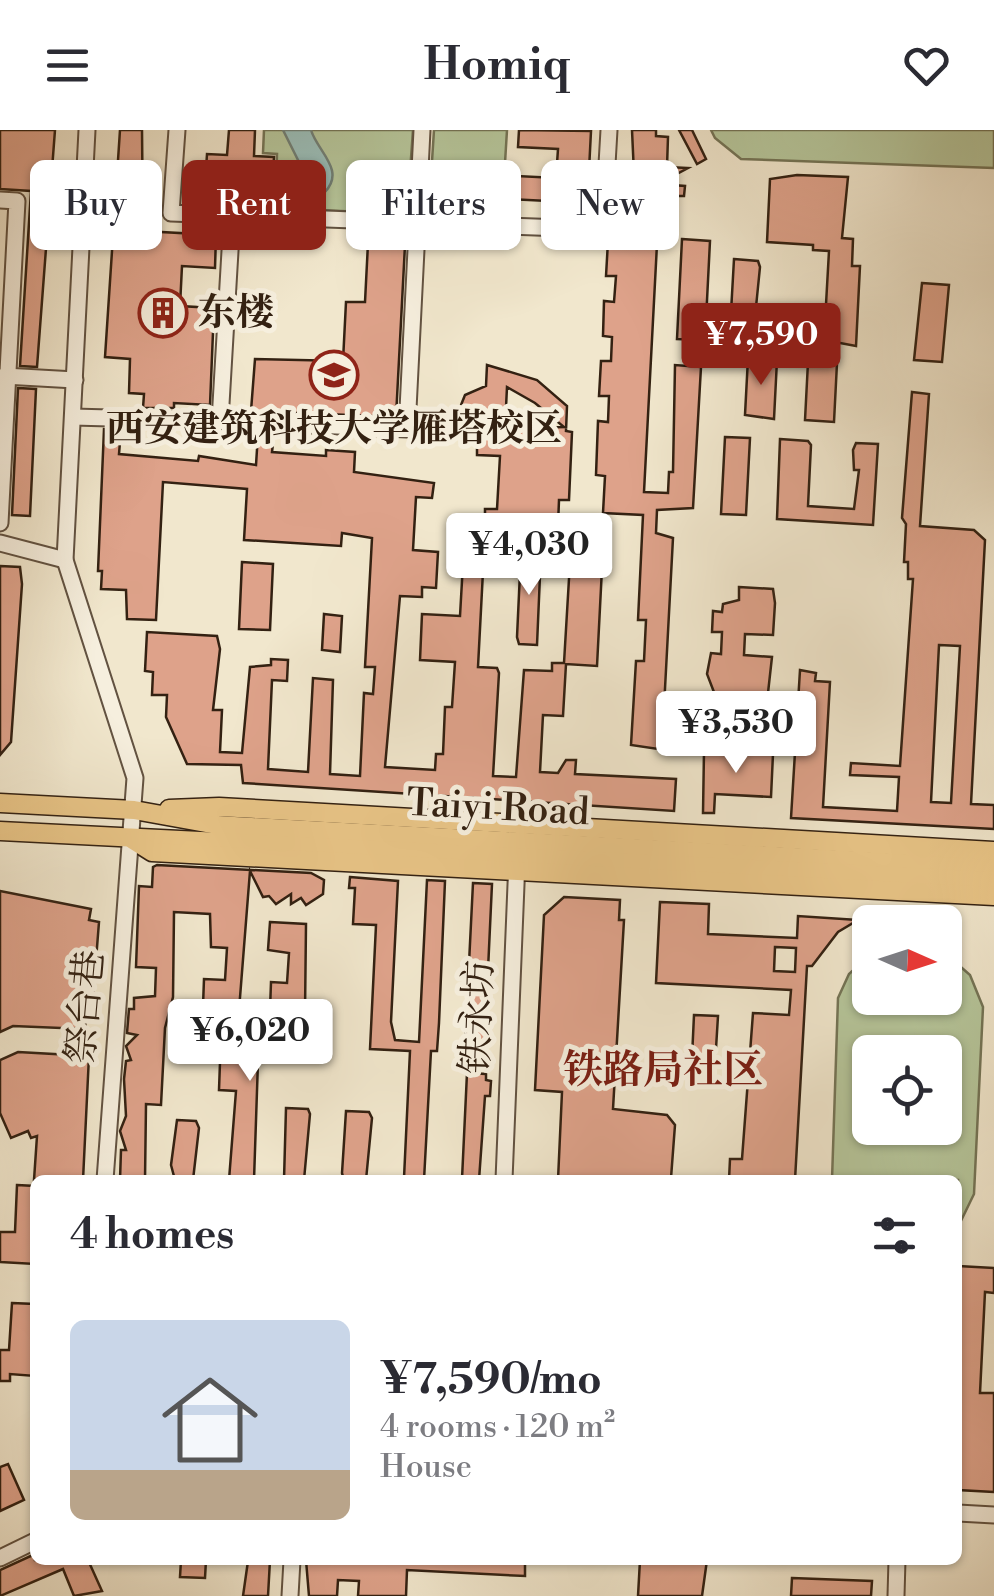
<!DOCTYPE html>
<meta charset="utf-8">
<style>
:root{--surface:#fff;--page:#f7f7f7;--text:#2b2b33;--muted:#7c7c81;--accent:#8f2418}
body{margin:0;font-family:"Libre Bodoni","Noto Serif SC",serif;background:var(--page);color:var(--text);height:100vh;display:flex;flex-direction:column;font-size:38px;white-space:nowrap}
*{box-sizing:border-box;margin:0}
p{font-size:32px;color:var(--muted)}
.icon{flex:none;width:55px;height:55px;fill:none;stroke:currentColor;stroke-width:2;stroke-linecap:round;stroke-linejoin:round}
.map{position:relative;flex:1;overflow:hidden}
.drawer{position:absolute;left:30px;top:1045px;width:932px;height:390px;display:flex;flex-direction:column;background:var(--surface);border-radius:15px;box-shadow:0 2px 8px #0004}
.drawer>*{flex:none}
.top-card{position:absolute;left:30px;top:30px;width:935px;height:90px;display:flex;gap:20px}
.needle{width:65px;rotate:93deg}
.buttons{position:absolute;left:852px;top:775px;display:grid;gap:20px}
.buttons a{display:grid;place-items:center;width:110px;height:110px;border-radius:15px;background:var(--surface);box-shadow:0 2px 8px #0004;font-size:50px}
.price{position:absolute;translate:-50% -85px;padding:0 22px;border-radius:10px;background:#fff;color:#222;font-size:32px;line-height:65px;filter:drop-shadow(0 2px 5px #0008)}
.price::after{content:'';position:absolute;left:50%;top:60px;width:30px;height:22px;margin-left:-15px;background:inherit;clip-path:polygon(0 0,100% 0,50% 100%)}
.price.on{background:var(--accent);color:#fff}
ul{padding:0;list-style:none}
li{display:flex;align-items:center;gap:30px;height:250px;padding:0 40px}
li span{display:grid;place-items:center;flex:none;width:280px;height:200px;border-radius:15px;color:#555}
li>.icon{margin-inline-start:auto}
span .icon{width:120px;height:120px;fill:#fffc;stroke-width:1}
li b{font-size:42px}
h2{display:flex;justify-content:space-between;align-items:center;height:120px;padding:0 40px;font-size:42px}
.pill{padding:0 35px;border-radius:15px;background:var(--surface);box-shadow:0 2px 8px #0004;font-size:35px;line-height:90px}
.pill.on{background:var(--accent);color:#fff}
header{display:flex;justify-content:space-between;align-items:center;height:130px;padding:0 40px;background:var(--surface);font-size:45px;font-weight:700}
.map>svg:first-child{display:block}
.green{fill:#b6c69b;stroke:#747456;stroke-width:2.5;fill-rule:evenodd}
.water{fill:#9bbfba;stroke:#718077;stroke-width:2.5}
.building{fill:#dea28a;stroke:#332112;stroke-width:2.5;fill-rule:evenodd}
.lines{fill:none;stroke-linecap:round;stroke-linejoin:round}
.minor-casing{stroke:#625241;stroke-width:19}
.major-casing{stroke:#332112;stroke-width:21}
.minor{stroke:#f6efde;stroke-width:15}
.major{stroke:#e8c486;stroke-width:18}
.labels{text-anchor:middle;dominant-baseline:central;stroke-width:10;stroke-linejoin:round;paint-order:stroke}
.poi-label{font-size:38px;font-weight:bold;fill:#332112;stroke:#f6efde;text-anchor:start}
.street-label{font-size:38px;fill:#332112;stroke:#f6efde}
.neighbourhood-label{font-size:40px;font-weight:bold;fill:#7a1f14;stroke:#f6efde}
</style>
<header><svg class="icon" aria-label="menu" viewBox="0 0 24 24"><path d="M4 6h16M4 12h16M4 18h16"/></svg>Homiq<svg class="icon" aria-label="heart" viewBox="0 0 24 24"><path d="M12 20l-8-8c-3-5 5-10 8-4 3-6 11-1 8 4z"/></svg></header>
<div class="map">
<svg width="994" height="1466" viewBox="0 0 994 1466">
<rect width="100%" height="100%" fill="#f1e7cd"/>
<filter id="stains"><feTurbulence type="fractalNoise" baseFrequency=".002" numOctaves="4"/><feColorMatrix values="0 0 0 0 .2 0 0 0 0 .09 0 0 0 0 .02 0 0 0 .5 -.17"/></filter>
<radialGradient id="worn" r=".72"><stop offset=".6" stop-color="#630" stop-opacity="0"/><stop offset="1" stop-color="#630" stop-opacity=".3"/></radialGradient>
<g class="green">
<path d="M264,0H413L407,84L275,78L277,24L263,23Z"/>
<path d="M434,0H507L502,82L429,78Z"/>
<path d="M711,0H994V38L741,29L715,8Z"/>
<path d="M945,823L970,845L983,877L974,1064L958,1097V1050H832L838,868L849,844L870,825V868H945ZM870,922H945V998H870Z"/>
</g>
<path class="water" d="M283,0H311C317,21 346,40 325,62H314Z"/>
<g class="building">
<path d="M0,0H55L37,237L20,236L31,61L0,59Z"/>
<path d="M120,0H142L143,101L216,105L215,138L182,136L180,176L214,178L210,275L174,273V278H143L144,264L129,263L130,229L105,227Z"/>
<path d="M229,0H255L254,26L274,27L272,60L205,56L207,24L227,25Z"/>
<path d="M519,0L591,1L588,60L569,59L568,72L508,69L517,46L556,48L558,19L518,17Z"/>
<path d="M632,0H656V6L668,7L667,37L688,38L658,54L685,56L684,66H635Z"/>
<path d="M679,0H692L706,29L697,34Z"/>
<path d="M797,45L848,47L842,108L853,109L852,136H860L856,216L824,210L829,121L813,120V115L767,112L770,49Z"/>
<path d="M617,108L657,114L644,362L668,363L669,342H673L675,235L701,237L693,378L657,380L656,403L673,408L662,615L658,619L631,615L636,531H644L646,490H638L643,385L603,383L605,346L596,345L598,291L608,292L609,266H599L601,231H611L612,207L603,206L604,171L614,172L616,146H606L608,111Z"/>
<path d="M682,109L710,111L705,210L677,209Z"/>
<path d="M368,113L405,115L396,287L251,281L255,229L343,231L346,172H365Z"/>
<path d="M734,129L758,131L760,137L753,207L732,206L730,200Z"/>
<path d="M922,153L949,155L942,232L914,230Z"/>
<path d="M748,228L777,230L774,289L745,285Z"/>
<path d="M808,232L837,233L834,292L805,290Z"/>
<path d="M487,235L537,250L567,276L566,301L572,302L569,370H559L558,396L604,399L597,536L566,534L563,586L543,585L540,642L558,643L566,630H576L575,644L676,649L674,681L243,653L241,635L187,634L166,587L167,565H152L153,542L145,541L147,502L217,506L220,519L213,580H222L220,622L242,623L250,537L271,535V529L288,530L287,551L272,550L268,639L308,642L313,548L333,550L330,644L360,646L364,563L373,564L375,537H365L372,408L342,403L341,416L244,410L247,359L163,352L156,490L127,489L126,460L101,459L102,441H98L104,299L121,300L119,324L198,331L199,326L256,335L258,304L274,305L272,322L326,326V320L355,322L354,342L434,353L432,368L416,367L413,420L438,422L436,458L422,457V467L400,466L385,637L435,640L436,624H443L445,577H452L455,532L420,530L422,484L460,486L465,398L468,391L485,392V379H497L500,326L477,325V313L461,301L457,285L465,265L486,256ZM507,257L535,273L564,297L505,298ZM519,391L547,392L545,414L571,415L564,533H552V541L524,540L516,647L493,646L499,543L497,538L478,537L485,403L519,405Z"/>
<path d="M18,258L36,259L30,386L12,385Z"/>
<path d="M912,262L929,264L920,396L974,400L985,410L971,674L994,675V699L791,688L800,540L816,543L815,551L830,552L823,677L897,681L899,647L850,645L851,633L900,636L913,449H908V432H904L906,394L902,388ZM939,515L960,516L951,673L931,672Z"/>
<path d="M725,307L750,308L746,385L721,384Z"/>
<path d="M780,309L808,311L811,315L808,376L854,379L859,340H854L853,320L856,313L878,314L873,395L777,389Z"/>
<path d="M521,421L541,422L537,515L519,514L517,507Z"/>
<path d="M242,432L273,434L270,500L239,499Z"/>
<path d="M0,436L20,437L22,454L11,612L0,625Z"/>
<path d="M739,457L773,459L775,473L773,505L745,504L744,525L772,527L767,572L755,575L717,570L707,544L711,523L721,524L722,502H712L713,481L722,482L723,474L739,470Z"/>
<path d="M324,484L342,486L340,522L322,520Z"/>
<path d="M704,621L773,624L771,667L715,664L714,683H703Z"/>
<path d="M157,735L311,743L324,750L323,764L306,775L301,768L291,774V764L276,774L269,766L263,767L250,741L239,880L203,876L204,849L225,850L227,818L211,817L210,784L174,782L173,867L165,898L161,975L146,974L145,1050H120L121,1020H126L120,1001L126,986L124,949L126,931L131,930L126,916L137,905L127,903L129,879H134V868L155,866L156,838L136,837L139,756L152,757L153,737Z"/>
<path d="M350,747L398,751L391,892L395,910L419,912L427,750L445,751L439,893L437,921H431L424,1050L404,1048L410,921L370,919L376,795L353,794L355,758H349Z"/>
<path d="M473,753L492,754L484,926L468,924L465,914Z"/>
<path d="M0,761L91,779L89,790L99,792L93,868H87L85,899L13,896L0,902Z"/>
<path d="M564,767L620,770L619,790H624L613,979L667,985L675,995L671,1048L558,1050L562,962L535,960L544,785Z"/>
<path d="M660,772L709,774L708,804L797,808L798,786L858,790L838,802L812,836H807L795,1050H729L730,1029H742L753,883L789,885L791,860L656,853ZM775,817L796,818L795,842L774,841Z"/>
<path d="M270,792L306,794L305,883L270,880L271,852L287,853L289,823L268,820Z"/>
<path d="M694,885L718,886L714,951L691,949Z"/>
<path d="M247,898L299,901L298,932L258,931L254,1050H229L236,961L219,960L221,905L222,900Z"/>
<path d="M18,922L89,926L83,1050H34L37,1006L31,1008L28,1001L11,1008L0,983V930Z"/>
<path d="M467,943L486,944V950L491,951L490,966H485L479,1050L462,1049Z"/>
<path d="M286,978L308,979L310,984L304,1050H284Z"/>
<path d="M346,981L369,982L372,988L366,1050H344L342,1043Z"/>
<path d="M177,990L196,991L199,998L193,1050H175L171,1035Z"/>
<path d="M17,1055L35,1056V1134L0,1132V1102H15Z"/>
<path d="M958,1136L994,1138V1163L985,1162L980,1263H994V1362L958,1360Z"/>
<path d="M12,1173L35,1174V1246L10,1244V1251H0V1220H9Z"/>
<path d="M8,1334L24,1370L0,1381V1337Z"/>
<path d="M35,1424V1430H88L102,1461L74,1466L63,1439L0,1466V1440Z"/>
<path d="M181,1430H206L205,1448L180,1447Z"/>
<path d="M270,1430L268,1466H243L248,1431Z"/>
<path d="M306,1430H525V1446L407,1440L406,1466H358L359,1451L338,1450L337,1466H309Z"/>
<path d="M640,1430H707L702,1466H638Z"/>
<path d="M792,1448L872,1451L871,1466H791Z"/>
</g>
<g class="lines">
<g class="minor-casing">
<g id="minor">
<path d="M87,0L65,430L135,648L105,1050"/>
<path d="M177,0L171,83L589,99L604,86L609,0"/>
<path d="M0,70L17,71L0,393"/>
<path d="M232,87L220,291L407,299L422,0"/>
<path d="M4,246L75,250"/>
<path d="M73,287L220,291"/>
<path d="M0,413L65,430"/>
<path d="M504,1050L517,730"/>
<path d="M958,1383L994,1385"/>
<path d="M0,1428L35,1411"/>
<path d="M290,1466L292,1430"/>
<path d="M896,1466L897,1430"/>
</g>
</g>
<g class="major-casing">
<g id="major">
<path d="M0,673L134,680L217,695L994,738"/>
<path d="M169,679L219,677L994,721"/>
<path d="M0,701L994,751"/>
<path d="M133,710L152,722L994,766"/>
</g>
</g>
<use href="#minor" class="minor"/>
<use href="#major" class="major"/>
</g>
<defs>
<g id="building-ring" transform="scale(2.5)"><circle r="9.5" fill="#f6efde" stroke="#8f2418" stroke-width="1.5"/><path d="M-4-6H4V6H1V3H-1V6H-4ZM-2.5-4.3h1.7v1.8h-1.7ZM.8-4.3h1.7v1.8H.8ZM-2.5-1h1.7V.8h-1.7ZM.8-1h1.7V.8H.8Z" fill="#8f2418"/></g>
<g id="university-ring" transform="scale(2.5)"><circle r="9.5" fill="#f6efde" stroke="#8f2418" stroke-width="1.5"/><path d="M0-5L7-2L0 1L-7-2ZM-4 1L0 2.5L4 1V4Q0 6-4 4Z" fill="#8f2418"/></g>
</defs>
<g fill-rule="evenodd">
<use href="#building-ring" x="163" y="183"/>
<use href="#university-ring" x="334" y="245"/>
</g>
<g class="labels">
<g class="poi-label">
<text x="198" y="183">东楼</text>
<text x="334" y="299" text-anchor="middle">西安建筑科技大学雁塔校区</text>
</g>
<g class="street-label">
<text transform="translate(498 678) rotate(3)">Taiyi Road</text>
<text transform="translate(86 877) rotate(-85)">祭台巷</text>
<text transform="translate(478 887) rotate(-88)">铁永坊</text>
</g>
<g class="neighbourhood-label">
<text x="663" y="941">铁路局社区</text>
</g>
</g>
<rect width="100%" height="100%" filter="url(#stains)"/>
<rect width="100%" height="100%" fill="url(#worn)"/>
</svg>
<div class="buttons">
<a><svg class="needle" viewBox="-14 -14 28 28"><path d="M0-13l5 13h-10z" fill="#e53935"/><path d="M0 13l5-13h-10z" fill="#7c7c81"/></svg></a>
<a><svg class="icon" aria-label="locate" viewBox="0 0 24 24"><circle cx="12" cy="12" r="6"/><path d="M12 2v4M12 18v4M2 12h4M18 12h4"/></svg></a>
</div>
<b class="price on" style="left:761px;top:258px">¥7,590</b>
<b class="price" style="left:529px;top:468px">¥4,030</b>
<b class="price" style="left:736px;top:646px">¥3,530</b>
<b class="price" style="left:250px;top:954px">¥6,020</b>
<div class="top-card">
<a class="pill">Buy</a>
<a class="pill on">Rent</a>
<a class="pill">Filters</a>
<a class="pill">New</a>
</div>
<section class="drawer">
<h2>4 homes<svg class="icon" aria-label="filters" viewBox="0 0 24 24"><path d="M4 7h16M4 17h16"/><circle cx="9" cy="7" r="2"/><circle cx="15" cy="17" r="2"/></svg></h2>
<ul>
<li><span style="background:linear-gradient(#c9d6e8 75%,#b9a48a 0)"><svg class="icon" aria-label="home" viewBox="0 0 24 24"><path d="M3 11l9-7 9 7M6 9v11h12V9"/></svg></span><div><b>¥7,590/mo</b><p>4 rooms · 120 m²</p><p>House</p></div></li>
</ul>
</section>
</div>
